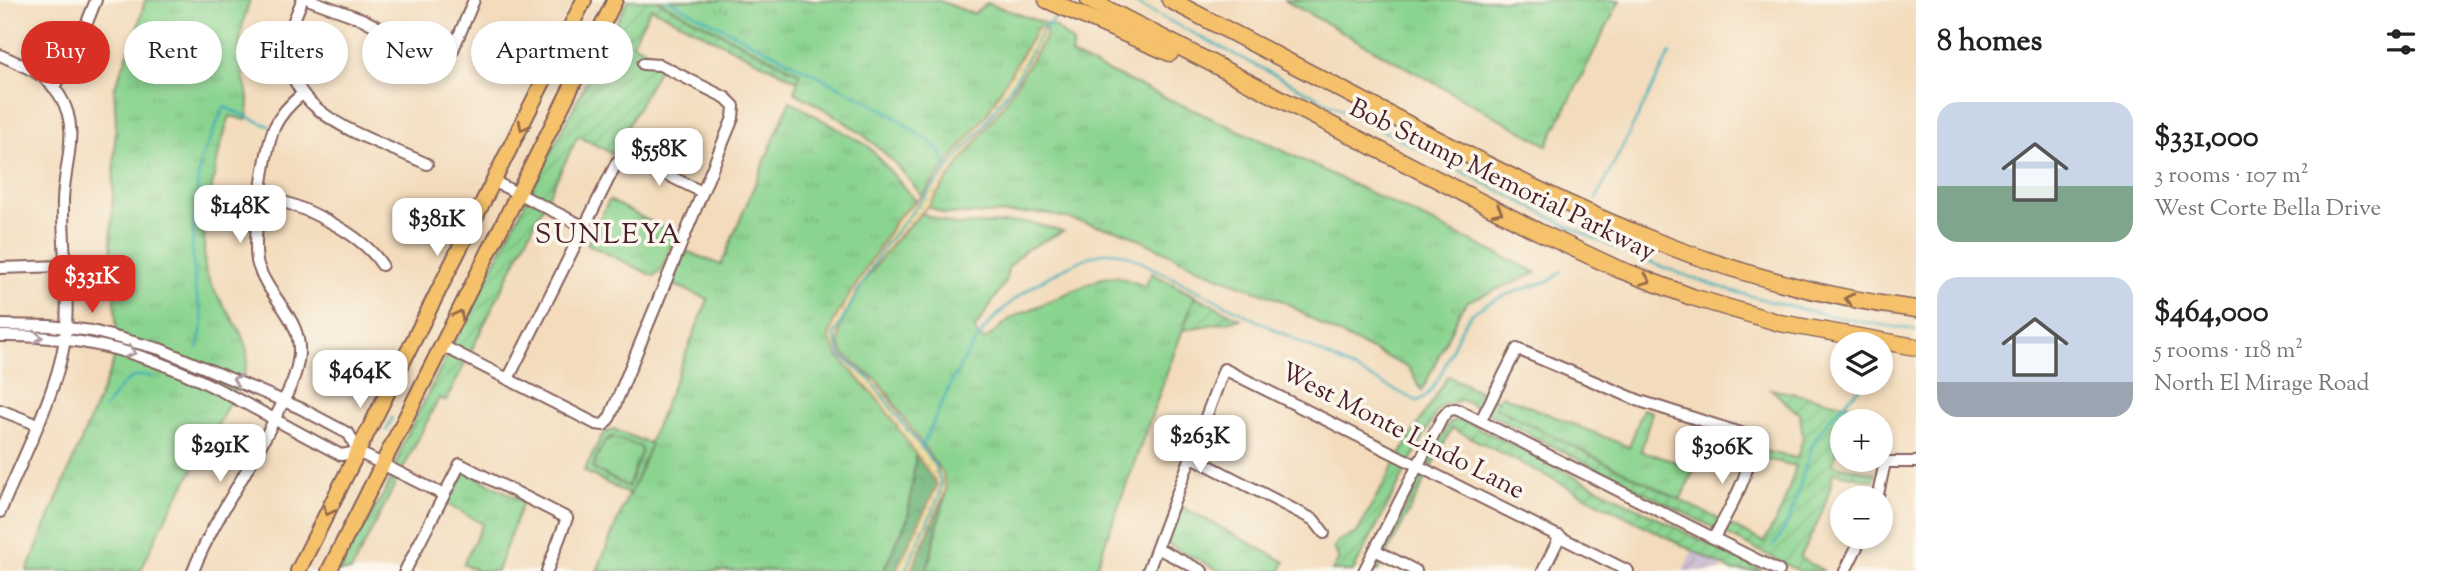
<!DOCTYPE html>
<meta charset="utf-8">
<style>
:root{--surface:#fff;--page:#f6f6f6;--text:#222;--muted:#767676;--accent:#d93025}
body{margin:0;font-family:"Sorts Mill Goudy",serif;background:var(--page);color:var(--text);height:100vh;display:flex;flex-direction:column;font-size:26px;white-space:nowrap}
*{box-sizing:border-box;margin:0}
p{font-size:23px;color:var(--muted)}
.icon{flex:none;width:38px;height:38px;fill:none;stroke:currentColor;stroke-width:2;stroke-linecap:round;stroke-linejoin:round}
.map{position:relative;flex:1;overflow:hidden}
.drawer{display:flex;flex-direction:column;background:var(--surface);width:525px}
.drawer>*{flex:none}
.guide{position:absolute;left:21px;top:21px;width:665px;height:63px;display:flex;gap:14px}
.controls{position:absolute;left:1830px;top:332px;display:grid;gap:14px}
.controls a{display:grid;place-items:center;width:63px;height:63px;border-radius:50%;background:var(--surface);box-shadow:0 4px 10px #0003;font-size:35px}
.price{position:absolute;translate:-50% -60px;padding:0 16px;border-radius:14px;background:#fff;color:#222;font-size:23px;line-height:46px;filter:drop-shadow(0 2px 4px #0008)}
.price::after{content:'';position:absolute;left:50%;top:42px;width:21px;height:16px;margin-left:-10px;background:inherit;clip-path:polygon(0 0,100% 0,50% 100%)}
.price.selected{background:var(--accent);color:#fff}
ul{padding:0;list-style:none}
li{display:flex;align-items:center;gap:21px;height:175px;padding:0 21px}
li span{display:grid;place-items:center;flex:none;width:196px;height:140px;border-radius:21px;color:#555}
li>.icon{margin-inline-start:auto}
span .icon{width:84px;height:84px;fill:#fffc;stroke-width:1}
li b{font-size:30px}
h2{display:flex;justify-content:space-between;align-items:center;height:84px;padding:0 21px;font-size:30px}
.chip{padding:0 24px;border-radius:32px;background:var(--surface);box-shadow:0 4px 10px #0003;font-size:24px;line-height:63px}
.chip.selected{background:var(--accent);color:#fff}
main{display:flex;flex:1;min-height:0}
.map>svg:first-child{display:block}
.industrial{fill:url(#industrial-furrows)}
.grass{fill:url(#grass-tufts);stroke:#6a7a5e;stroke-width:2}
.forest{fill:url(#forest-crowns);stroke:#5d6a52;stroke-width:2}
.sand{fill:url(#sand-dots);stroke:#9c7c64;stroke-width:2}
.garden{fill:url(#garden-furrows);stroke:#6a7a5e;stroke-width:2;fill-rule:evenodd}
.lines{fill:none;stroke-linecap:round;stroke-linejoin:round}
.stream{stroke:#3eafb7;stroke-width:2.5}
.minor-casing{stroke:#85615d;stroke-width:14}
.major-casing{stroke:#85615d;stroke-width:18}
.highway-casing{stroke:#85615d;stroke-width:19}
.minor{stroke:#fff;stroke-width:10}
.major{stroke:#f5c16b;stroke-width:14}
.highway{stroke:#f5c16b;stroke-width:16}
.oneway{stroke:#976848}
.oneway2{stroke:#ae9aa0}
.labels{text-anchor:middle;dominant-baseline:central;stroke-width:7;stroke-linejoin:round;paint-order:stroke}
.street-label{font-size:26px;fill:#4a1f2b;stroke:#fbf7ec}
.neighbourhood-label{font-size:28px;letter-spacing:2px;fill:#4a1f2b;stroke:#fbf7ec}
</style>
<main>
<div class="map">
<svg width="1916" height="571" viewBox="0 0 1916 571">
<defs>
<pattern id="industrial-furrows" width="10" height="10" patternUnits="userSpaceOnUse" patternTransform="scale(1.75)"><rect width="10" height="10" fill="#cdbed2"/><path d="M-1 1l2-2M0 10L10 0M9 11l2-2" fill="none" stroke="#b2a3b4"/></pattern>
<pattern id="grass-tufts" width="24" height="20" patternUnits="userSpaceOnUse" patternTransform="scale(1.75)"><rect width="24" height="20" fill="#8bd490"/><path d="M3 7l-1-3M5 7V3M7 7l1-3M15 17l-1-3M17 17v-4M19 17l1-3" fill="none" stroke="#79b67c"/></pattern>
<pattern id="forest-crowns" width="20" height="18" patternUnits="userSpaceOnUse" patternTransform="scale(1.75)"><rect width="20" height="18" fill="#70b67a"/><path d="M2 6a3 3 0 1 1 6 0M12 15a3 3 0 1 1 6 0" fill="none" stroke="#5e9364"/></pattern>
<pattern id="sand-dots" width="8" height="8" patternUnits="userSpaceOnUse" patternTransform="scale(1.75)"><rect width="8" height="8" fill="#eeda9e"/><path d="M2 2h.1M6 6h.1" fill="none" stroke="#cebb88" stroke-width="1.8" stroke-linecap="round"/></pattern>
<pattern id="garden-furrows" width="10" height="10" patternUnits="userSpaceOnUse" patternTransform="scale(1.75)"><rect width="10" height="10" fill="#8bd490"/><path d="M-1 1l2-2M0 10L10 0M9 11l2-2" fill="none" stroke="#79b67c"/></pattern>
</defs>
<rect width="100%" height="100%" fill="#fbf7ec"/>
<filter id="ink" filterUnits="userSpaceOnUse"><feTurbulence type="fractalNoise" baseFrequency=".0143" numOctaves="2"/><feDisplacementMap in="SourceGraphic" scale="14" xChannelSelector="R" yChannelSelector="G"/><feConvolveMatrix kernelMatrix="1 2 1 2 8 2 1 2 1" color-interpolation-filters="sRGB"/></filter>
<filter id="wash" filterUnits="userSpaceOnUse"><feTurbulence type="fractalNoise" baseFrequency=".00686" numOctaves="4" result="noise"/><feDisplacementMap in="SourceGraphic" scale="28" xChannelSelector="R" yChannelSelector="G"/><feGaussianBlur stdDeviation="1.57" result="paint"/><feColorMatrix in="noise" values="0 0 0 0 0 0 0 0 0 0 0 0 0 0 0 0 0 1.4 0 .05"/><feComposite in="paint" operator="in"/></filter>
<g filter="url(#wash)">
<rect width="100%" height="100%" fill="#f3dbbb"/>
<path class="industrial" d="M1693,550L1723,566L1720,571H1683Z"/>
<g class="grass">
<path d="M145,0H250C243,20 238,39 240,60C242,82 254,99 246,120L230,116C218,149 198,239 206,272C214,301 252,333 247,363C245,375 235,390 229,402C203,460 164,511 141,571H27L113,364L117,333L111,243L116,119L114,89L137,31Z"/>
<path d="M656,0H937L974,14L987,3L1055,27L1073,43L1071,55L1269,144L1537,273L1468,301L1461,309L1422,391L1409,368L1325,327L1283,301L1207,272L1124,232L1045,213L944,214L928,206L1003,105L1046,36V29L1037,28L987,114L922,196C885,145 848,121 794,92L800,73Z"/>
<path d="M1284,0H1620L1547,145Z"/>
<path d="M790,101L868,146L916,201L898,217L834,320L838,356L880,402L916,453L908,518L883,571H597L708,299L672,284L686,251L721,265Z"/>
<path d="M609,200L676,235L660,272L654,276L587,244Z"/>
<path d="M921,213L954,225L1027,222L1063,231L1025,250L1008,268L1005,282L975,329L977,335L985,340L1011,318L1102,278L1116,276L1145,286L1152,273L1195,296L1095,571H927L946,491C924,455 904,414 878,382C867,370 844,362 840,346C830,308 897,238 921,213Z"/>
<path d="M1501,395L1629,447L1643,409L1652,412L1641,451L1695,468L1680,500L1495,407Z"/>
<path d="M616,436L639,446L642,450L628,487L592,468L604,442Z"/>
<path d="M466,472L523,501L497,571H477L463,564L483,524L447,504Z"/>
<path d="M1180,506L1285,562L1281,571H1220L1169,545L1167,540Z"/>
</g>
<g class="forest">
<path d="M916,453L938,485L896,571H883L908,518Z"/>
<path d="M946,491L927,571H911Z"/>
</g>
<path class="sand" d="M1041,27L1046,29V36L1003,105L928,206L894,241L858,290L840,326L839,345L844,355L877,381L943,474L946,491L911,571H896L937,485L880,402L838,356L829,338L834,320L898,217L922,196L987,114L1037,28Z"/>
<g class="garden">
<path d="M628,0H656L800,74L798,81L651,8L632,43L664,59L613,154L578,136L446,401L439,398L351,571H338L387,488L404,441Z"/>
<path d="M1195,296L1241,319L1183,330Z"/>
<path d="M1448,376L1498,401L1495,407L1764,542L1782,509L1796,466L1756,457L1759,450L1797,458L1803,438L1800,415L1771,389L1874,410L1857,422H1843L1833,465L1875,473L1874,481L1833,472C1829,503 1814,530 1800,558L1824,571H1799L1462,400L1443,405L1437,411L1353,571H1332L1339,559L1334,548L1338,541L1357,533C1385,479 1415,427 1448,376Z"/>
<path d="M1461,419L1762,571H1733L1452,428L1378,571H1373L1449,423Z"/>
<path d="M613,429L651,444L630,495L584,471L602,435ZM610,437L639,446L642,450L628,487L592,468L604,442Z"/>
</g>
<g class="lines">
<g class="stream">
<path d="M668,0L883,109L938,148L948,168"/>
<path d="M1129,0L1566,225C1677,280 1794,314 1916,330"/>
<path d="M1596,199L1670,53"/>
<path d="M198,348L203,321L195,289L192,245L198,178L201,159L224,107L269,126"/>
<path d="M1881,367L1884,364"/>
<path d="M105,408C118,389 127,371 152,377"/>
<path d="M386,431L392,418"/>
<path d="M922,447C960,362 980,308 1069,266C1089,256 1108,247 1129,256L1417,401C1443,393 1452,332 1472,314C1492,296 1527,289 1553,279L1561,271"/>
<path d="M1773,546C1798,515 1798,479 1813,445C1823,421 1847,402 1865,383"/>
<path d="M905,571L939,497L941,484L936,467L869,378L841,356L834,335L884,246L985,124L1016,79L1044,28L1061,13"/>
</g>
</g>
</g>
<g filter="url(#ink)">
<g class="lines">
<g class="minor-casing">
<g id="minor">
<path d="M302,0C298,12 291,24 289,36C276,115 372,138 427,164"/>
<path d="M310,0L362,19L442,60L448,59L452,52L474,0"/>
<path d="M0,55C22,65 47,74 60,96C81,129 64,165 63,200C62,245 70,293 65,338C58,391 21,461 0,512"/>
<path d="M53,87L70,65L96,0"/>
<path d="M495,182L585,227"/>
<path d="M262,196C300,204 361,232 382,265"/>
<path d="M0,268L63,266"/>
<path d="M0,325L50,326L92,331L160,349L300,408L349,434L358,452L444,495"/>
<path d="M0,336C146,334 219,392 341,455L358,452"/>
<path d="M443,346L596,424L604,425L610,417L733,118L734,106L726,98L660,65L643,64"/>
<path d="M508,379L617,162L623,157L633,158L702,192"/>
<path d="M0,410L36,424"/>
<path d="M1481,420L1517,349L1640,401L1750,436C1755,471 1729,508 1714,538"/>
<path d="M1190,456L1314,520L1324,533"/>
<path d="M1877,499L1885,462H1916"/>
<path d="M1157,548L1202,571"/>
<path d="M1375,550L1416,571"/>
<path d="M193,571C215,516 251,469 276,416C285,398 295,381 298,361C306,320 269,300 258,265C251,243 265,151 274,128C280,115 290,104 301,95"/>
<path d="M405,571L460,464L567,518L547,571"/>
<path d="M1148,571L1224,369L1628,571"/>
<path d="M1364,571L1442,418L1449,410L1456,409L1779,571"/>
<path d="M1543,571L1560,536"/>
<path d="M1845,571L1862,537"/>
</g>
</g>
<g class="major-casing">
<g id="major">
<path d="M298,571L584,0"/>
<path d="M329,571L615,0"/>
</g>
</g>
<g class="highway-casing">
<g id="highway">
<path d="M1047,0L1170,53"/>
<path d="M1089,0L1537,231L1618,269L1692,297L1780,323L1916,347"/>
<path d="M1170,0C1252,43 1333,85 1415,128C1580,213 1729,286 1916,309"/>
</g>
</g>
<use href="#minor" class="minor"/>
<use href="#major" class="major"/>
<use href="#highway" class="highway"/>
</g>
<defs><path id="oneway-chevron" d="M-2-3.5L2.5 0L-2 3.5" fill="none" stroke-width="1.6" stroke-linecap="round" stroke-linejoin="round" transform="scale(1.75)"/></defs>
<g class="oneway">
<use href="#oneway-chevron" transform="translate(523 126) rotate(117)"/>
<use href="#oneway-chevron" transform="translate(1498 211) rotate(27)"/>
<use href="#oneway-chevron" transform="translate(1646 280) rotate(21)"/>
<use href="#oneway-chevron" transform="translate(1849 299) rotate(-169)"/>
<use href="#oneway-chevron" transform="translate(459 315) rotate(-63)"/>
<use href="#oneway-chevron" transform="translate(328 511) rotate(117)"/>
</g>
<g class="oneway2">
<use href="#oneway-chevron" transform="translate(38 337) rotate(3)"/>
<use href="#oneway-chevron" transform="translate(131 352) rotate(16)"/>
<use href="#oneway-chevron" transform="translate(237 380) rotate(-158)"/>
</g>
</g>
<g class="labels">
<g class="street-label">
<text transform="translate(1502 181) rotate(26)">Bob Stump Memorial Parkway</text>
<text transform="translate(1402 432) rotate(27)">West Monte Lindo Lane</text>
</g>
<g class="neighbourhood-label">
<text x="609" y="236">SUNLEYA</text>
</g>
</g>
</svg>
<div class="controls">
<a><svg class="icon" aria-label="layers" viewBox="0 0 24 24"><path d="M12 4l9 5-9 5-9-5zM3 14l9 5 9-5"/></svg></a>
<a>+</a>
<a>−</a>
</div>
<b class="price" style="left:659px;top:188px">$558K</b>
<b class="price" style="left:240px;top:245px">$148K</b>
<b class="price" style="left:437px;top:258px">$381K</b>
<b class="price selected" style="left:92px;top:315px">$331K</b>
<b class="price" style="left:360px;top:410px">$464K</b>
<b class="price" style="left:1200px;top:475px">$263K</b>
<b class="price" style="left:220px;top:484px">$291K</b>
<b class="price" style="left:1722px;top:486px">$306K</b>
<div class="guide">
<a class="chip selected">Buy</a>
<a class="chip">Rent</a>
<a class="chip">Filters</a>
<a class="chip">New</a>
<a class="chip">Apartment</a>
</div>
</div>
<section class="drawer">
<h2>8 homes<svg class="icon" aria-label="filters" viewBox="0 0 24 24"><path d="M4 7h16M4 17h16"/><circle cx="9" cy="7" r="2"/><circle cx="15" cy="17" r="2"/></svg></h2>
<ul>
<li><span style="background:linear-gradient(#c9d6e8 60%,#7fa58c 0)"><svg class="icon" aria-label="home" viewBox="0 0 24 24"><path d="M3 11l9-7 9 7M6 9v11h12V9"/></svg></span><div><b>$331,000</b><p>3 rooms · 107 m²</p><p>West Corte Bella Drive</p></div></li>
<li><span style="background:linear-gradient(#c9d6e8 75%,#9aa5b1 0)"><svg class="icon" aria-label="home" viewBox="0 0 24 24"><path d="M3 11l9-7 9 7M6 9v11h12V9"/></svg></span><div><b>$464,000</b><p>5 rooms · 118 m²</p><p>North El Mirage Road</p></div></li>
</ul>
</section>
</main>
